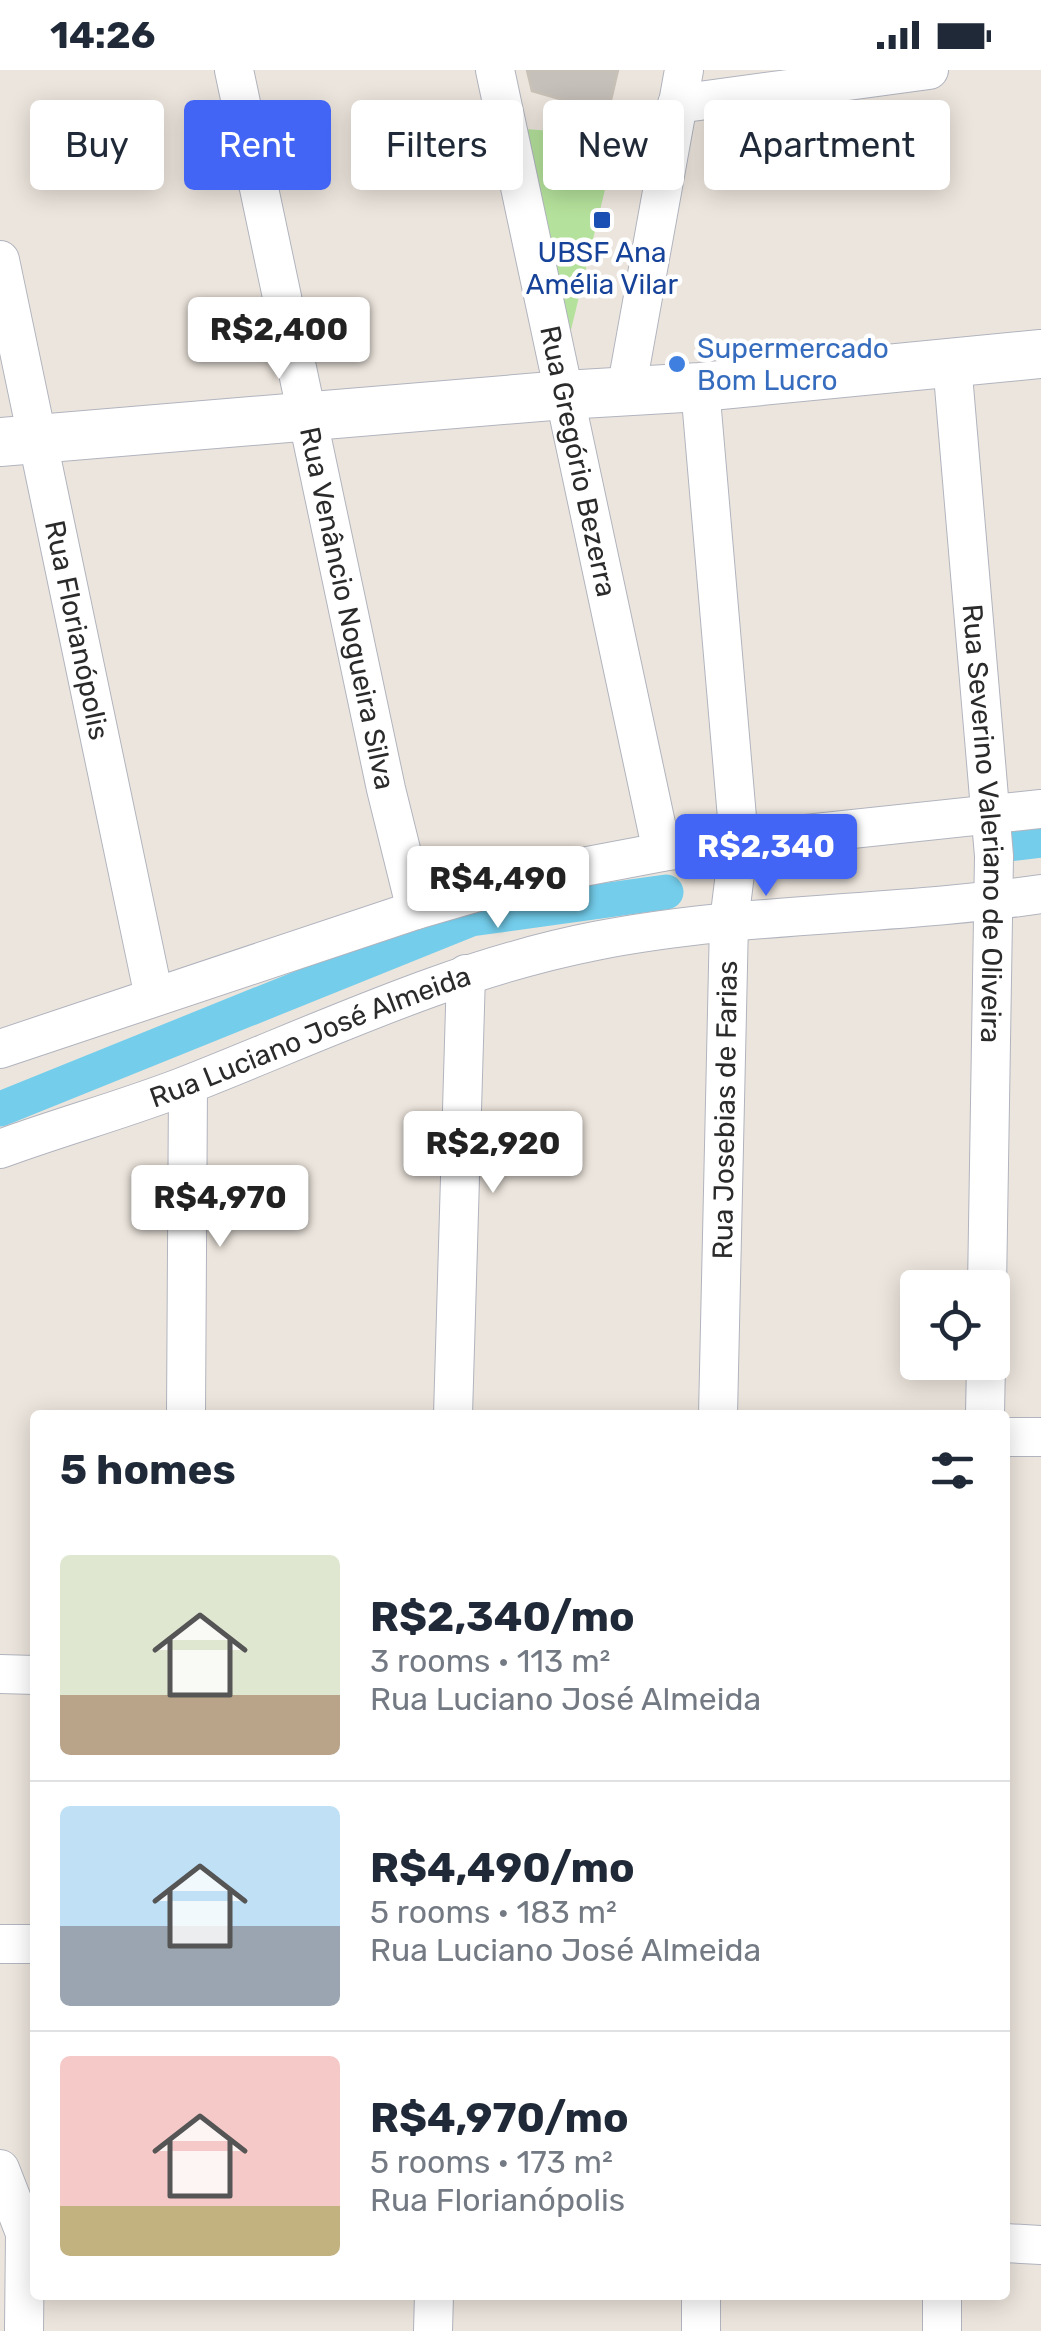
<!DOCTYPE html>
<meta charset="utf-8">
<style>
:root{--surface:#fff;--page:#f6f6f7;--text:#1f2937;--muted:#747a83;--line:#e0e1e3;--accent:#4265f5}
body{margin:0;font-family:Rubik,sans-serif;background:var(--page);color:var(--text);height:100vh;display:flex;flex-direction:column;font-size:38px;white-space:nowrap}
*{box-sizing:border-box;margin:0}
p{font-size:32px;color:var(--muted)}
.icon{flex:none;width:55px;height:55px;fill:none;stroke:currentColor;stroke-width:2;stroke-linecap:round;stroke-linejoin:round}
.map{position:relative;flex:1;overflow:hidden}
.sheet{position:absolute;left:30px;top:1340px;width:980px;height:890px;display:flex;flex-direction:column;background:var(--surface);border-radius:10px;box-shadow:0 5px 25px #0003}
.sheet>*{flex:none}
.top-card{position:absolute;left:30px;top:30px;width:982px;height:90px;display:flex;gap:20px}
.fabs{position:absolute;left:900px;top:1200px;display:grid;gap:20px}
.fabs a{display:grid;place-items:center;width:110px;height:110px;border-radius:10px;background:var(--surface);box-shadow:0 5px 25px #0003;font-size:50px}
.price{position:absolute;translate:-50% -85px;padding:0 22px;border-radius:10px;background:#fff;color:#222;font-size:32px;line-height:65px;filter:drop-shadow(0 2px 5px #0008)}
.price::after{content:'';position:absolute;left:50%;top:60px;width:30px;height:22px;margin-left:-15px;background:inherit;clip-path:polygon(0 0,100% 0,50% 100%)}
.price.selected{background:var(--accent);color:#fff}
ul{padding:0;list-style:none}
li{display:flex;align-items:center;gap:30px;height:250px;padding:0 30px}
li+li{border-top:2px solid var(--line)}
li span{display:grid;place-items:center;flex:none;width:280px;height:200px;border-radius:10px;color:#555}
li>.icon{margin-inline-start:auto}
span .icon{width:120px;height:120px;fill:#fffc;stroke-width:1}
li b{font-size:42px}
h2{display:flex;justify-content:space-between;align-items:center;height:120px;padding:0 30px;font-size:42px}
.pill{padding:0 35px;border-radius:10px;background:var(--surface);box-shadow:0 5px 25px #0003;font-size:35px;line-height:90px}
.pill.selected{background:var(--accent);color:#fff}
.status{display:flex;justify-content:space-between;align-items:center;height:70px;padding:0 50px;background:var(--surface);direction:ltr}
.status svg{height:28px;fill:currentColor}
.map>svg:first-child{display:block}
.green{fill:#b4e19b}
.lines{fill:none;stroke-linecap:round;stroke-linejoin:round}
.canal{stroke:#73cdeb;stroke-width:35}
.building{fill:#c5c0b9;stroke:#c8c1b7;stroke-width:2.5}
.minor-casing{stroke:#b1b4be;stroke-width:40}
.tertiary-casing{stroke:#b1b4be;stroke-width:50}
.minor{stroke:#fff;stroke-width:38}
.tertiary{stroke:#fff;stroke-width:48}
.transit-dot{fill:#1a4fb4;stroke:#fff;stroke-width:4}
.shop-dot{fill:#3f7fe0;stroke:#fff;stroke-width:4}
.labels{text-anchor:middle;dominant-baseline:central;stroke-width:9;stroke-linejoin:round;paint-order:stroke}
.transit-label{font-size:28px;fill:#164399;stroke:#fff}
.shop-label{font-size:28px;fill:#366cbe;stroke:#fff;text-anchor:start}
.street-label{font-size:28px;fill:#2b2b2b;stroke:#fff}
</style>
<div class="status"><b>14:26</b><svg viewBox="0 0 49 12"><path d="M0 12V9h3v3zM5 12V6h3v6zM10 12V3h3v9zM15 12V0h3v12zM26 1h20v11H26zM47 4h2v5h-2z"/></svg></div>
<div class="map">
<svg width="1041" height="2261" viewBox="0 0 1041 2261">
<rect width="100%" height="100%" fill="#ece5dd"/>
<path class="green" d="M512,58L618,66L561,301Z"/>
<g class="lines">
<g class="canal">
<path d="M1000,775L1041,770"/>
<path d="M0,1039L471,849L666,822"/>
</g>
</g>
<path class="building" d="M527,0H618L608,43L532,21Z"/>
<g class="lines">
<g class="minor-casing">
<g id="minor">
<path id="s1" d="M234,0L386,719L416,840"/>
<path id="s2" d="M495,0L662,782"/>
<path d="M677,34L929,0"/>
<path id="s3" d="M0,190L154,927"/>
<path id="s4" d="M952,293L994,786L987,1218"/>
<path d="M700,317L739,771L729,852L718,1345"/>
<path d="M626,321L684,0"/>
<path d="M0,979L416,840L530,807L662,782L739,771L1041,739"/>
<path id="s5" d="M0,1079C62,1056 126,1039 187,1015C322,962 452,899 595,871C742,842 893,846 1041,824"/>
<path d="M186,1345L188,1015"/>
<path d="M453,1345L466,904"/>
<path d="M985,1345L986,1292"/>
<path d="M1005,1367H1041"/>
<path d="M0,1604L35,1605"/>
<path d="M0,1874H35"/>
<path d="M0,2099L25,2163L24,2261"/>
<path d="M1005,2173L1041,2175"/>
<path d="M701,2225V2261"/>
<path d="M942,2225V2261"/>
<path d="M433,2261L434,2225"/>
</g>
</g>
<g class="tertiary-casing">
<path id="tertiary" d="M0,372L564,325L700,317L1041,284"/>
</g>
<use href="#minor" class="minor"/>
<use href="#tertiary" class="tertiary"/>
</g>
<rect class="transit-dot" x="592" y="140" width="20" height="20" rx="5"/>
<circle class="shop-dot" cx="677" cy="294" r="10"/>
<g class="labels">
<g class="transit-label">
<text x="602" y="182">UBSF Ana<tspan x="602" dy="32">Amélia Vilar</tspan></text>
</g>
<g class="shop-label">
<text x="697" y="278">Supermercado<tspan x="697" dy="32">Bom Lucro</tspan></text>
</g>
<g class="street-label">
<text stroke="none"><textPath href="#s2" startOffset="400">Rua Gregório Bezerra</textPath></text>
<text stroke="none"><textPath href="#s1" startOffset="550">Rua Venâncio Nogueira Silva</textPath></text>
<text stroke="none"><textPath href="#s3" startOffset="378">Rua Florianópolis</textPath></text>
<text stroke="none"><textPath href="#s4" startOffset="462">Rua Severino Valeriano de Oliveira</textPath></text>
<text stroke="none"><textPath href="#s5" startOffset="330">Rua Luciano José Almeida</textPath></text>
<text transform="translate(725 1040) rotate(-89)">Rua Josebias de Farias</text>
</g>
</g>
</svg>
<div class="fabs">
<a><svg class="icon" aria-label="locate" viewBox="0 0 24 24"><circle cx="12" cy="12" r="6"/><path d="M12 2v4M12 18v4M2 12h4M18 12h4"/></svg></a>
</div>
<b class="price" style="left:279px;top:312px">R$2,400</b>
<b class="price selected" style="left:766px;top:829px">R$2,340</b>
<b class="price" style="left:498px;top:861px">R$4,490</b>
<b class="price" style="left:493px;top:1126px">R$2,920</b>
<b class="price" style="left:220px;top:1180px">R$4,970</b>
<div class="top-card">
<a class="pill">Buy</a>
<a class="pill selected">Rent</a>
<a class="pill">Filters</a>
<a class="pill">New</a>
<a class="pill">Apartment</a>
</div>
<section class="sheet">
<h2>5 homes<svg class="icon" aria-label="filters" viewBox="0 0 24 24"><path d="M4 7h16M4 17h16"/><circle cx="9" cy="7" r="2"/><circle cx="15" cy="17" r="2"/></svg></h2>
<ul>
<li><span style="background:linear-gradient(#dfe7d0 70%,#b9a48a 0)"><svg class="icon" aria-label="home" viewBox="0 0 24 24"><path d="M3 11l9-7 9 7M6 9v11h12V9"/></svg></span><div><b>R$2,340/mo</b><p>3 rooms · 113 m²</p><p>Rua Luciano José Almeida</p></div></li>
<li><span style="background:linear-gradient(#bfe0f5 60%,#9aa5b1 0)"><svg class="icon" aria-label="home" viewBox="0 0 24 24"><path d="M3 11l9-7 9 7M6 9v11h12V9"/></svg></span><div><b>R$4,490/mo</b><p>5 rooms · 183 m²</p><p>Rua Luciano José Almeida</p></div></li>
<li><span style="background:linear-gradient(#f6c9c9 75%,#c2b280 0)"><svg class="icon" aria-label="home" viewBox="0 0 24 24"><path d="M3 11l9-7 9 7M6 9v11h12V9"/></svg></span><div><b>R$4,970/mo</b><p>5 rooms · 173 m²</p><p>Rua Florianópolis</p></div></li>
</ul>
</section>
</div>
